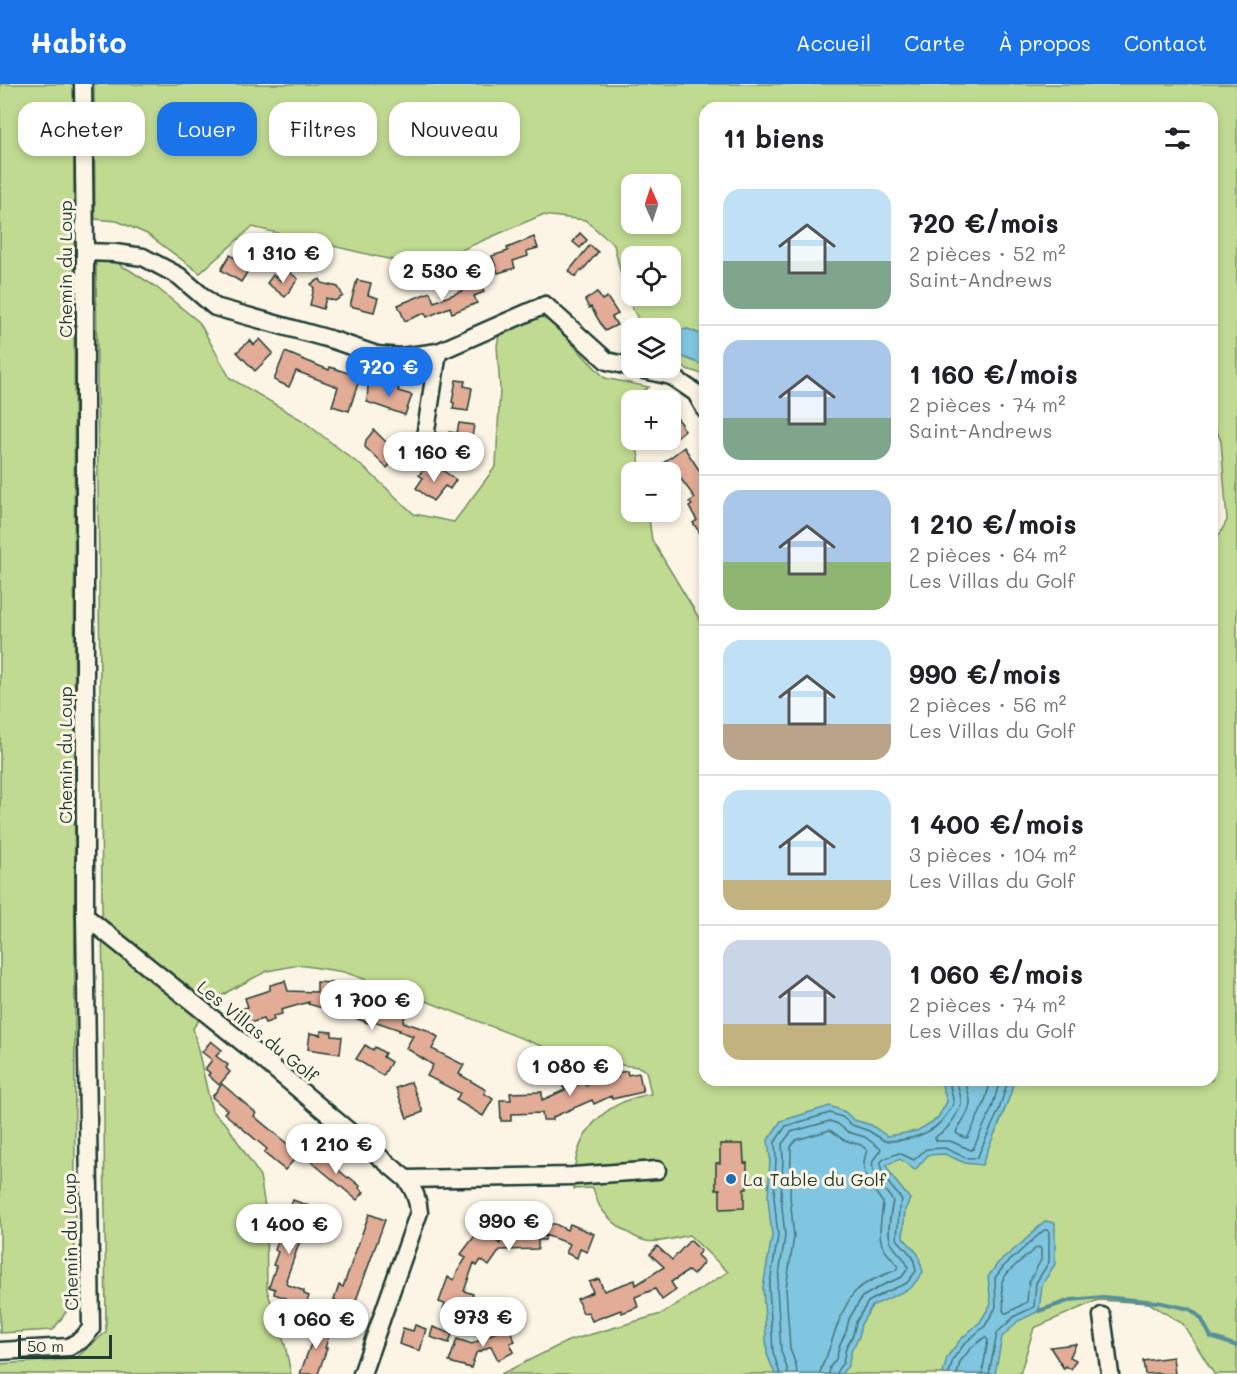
<!DOCTYPE html>
<html lang="fr">
<meta charset="utf-8">
<style>
:root{--surface:#fff;--page:#f6f6f6;--text:#202124;--muted:#757577;--line:#e0e0e0;--accent:#1a73e8}
body{margin:0;font-family:Mali,sans-serif;background:var(--page);color:var(--text);height:100vh;display:flex;flex-direction:column;font-size:22px;white-space:nowrap}
*{box-sizing:border-box;margin:0}
p{font-size:20px;color:var(--muted)}
.icon{flex:none;width:33px;height:33px;fill:none;stroke:currentColor;stroke-width:2;stroke-linecap:round;stroke-linejoin:round}
.map{position:relative;flex:1;overflow:hidden}
.side{position:absolute;left:699px;top:18px;width:519px;height:984px;display:flex;flex-direction:column;background:var(--surface);border-radius:18px;box-shadow:0 3px 9px #0003}
.side>*{flex:none}
.guide{position:absolute;left:18px;top:18px;width:570px;height:54px;display:flex;gap:12px}
.needle{width:39px;rotate:357deg}
.fabs{position:absolute;left:621px;top:90px;display:grid;gap:12px}
.fabs a{display:grid;place-items:center;width:60px;height:60px;border-radius:12px;background:var(--surface);box-shadow:0 3px 9px #0003;font-size:30px}
.scale{position:absolute;left:18px;bottom:15px;width:94px;box-sizing:border-box;padding-left:6px;border:3px solid #1f3d34;border-top:0;font-size:16px;line-height:21px;white-space:nowrap;color:#1f3d34;-webkit-text-stroke:4px #fcf5e5;paint-order:stroke}
.price{position:absolute;translate:-50% -51px;padding:0 14px;border-radius:21px;background:#fff;color:#222;font-size:20px;line-height:39px;filter:drop-shadow(0 2px 3px #0008)}
.price::after{content:'';position:absolute;left:50%;top:36px;width:18px;height:14px;margin-left:-9px;background:inherit;clip-path:polygon(0 0,100% 0,50% 100%)}
.price.on{background:var(--accent);color:#fff}
ul{padding:0;list-style:none}
li{display:flex;align-items:center;gap:18px;height:150px;padding:0 24px}
li+li{border-top:2px solid var(--line)}
li span{display:grid;place-items:center;flex:none;width:168px;height:120px;border-radius:18px;color:#555}
li>.icon{margin-inline-start:auto}
span .icon{width:72px;height:72px;fill:#fffc;stroke-width:1}
li b{font-size:26px}
h2{display:flex;justify-content:space-between;align-items:center;height:72px;padding:0 24px;font-size:26px}
.tag{padding:0 21px;border-radius:18px;background:var(--surface);box-shadow:0 3px 9px #0003;font-size:21px;line-height:54px}
.tag.on{background:var(--accent);color:#fff}
header{display:flex;align-items:center;gap:36px;box-sizing:border-box;height:84px;padding:0 30px;background:var(--accent);color:#fff}
header strong{font-size:28px}
nav{display:flex;gap:33px;margin-inline-start:auto;font-size:21px}
.map>svg:first-child{display:block}
.green{fill:#c0da91;stroke:#708c62;stroke-width:1.5;fill-rule:evenodd}
.water{fill:#80c6e0;stroke:#598f9b;stroke-width:1.5}
.lines{fill:none;stroke-linecap:round;stroke-linejoin:round}
.shore{stroke:#467479;stroke-width:1.5}
.stream{stroke:#598f9b;stroke-width:4}
.building{fill:#e2ac97;stroke:#1f3d34;stroke-width:1.5}
.minor-casing{stroke:#1f3d34;stroke-width:21}
.minor{stroke:#fcf5e5;stroke-width:16}
.poi-dot{fill:#1f6fb2;stroke:#fcf5e5;stroke-width:2}
.labels{text-anchor:middle;dominant-baseline:central;stroke-width:6;stroke-linejoin:round;paint-order:stroke}
.street-label{font-size:18px;fill:#1f3d34;stroke:#fcf5e5}
.poi-label{font-size:18px;fill:#1f3d34;stroke:#fcf5e5;text-anchor:start}
</style>
<header>
<strong>Habito</strong>
<nav><a>Accueil</a><a>Carte</a><a>À propos</a><a>Contact</a></nav>
</header>
<div class="map">
<svg width="1237" height="1290" viewBox="0 0 1237 1290">
<rect width="100%" height="100%" fill="#fcf5e5"/>
<filter id="ink" filterUnits="userSpaceOnUse"><feTurbulence type="fractalNoise" baseFrequency=".0167" numOctaves="2"/><feDisplacementMap in="SourceGraphic" scale="12" xChannelSelector="R" yChannelSelector="G"/><feConvolveMatrix kernelMatrix="1 2 1 2 8 2 1 2 1" color-interpolation-filters="sRGB"/></filter>
<g filter="url(#ink)">
<g class="green">
<path d="M0,0H74L75,1216L53,1246L0,1249Z"/>
<path d="M94,0H1237V1290H1214L1183,1240L1149,1219L1098,1216L1034,1244L1020,1290H501L568,1257L661,1230L728,1188L689,1151C678,1154 656,1159 646,1157C630,1153 609,1136 600,1123C597,1117 595,1110 593,1104L574,1105C574,1097 574,1089 575,1081C581,1040 612,1016 651,1010L646,987L639,983L577,976L421,915L344,888L299,881L267,887L229,907L215,916L193,944L212,1027L227,1041L260,1092L266,1129L267,1206L285,1261L291,1290H0V1280L75,1275L106,1248L96,178H109L114,173L122,183L128,185L156,203L199,238L230,294L302,336L368,387L414,430L454,438L496,382L500,304L497,262L500,245L539,231L552,239L605,294L649,303L636,311L624,325L631,343L632,356H636L641,388H632V428H648L652,456L705,544V996H1212V465L1227,436L1221,357L1212,337V24H705V291L681,283L671,274L670,244H643L626,212L614,161L585,136L542,131L422,183L252,143L200,189L147,150L117,137L95,135ZM632,100H670V140H632ZM632,172H670V212H632Z"/>
</g>
<g class="water">
<path d="M688,245L705,252V282L671,268V247Z"/>
<path d="M946,996H1014C1008,1026 992,1052 982,1081L965,1079L945,1070L928,1071L915,1086L900,1075L886,1081L893,1094L910,1115L905,1126L903,1153L918,1170L923,1188L911,1204L872,1222L861,1240L859,1253L852,1265L848,1282L841,1290H775L767,1270L763,1203L772,1152L768,1114L770,1074L768,1056L781,1037L830,1022L845,1028L854,1036L871,1041L887,1052L917,1047L937,1035L947,1018L942,1001Z"/>
<path d="M1045,1137L1055,1139V1180L1042,1201L1039,1227L1018,1237L1002,1253L995,1290H943L947,1273L961,1255L980,1238L991,1220L988,1193L998,1179L1023,1158Z"/>
</g>
<g class="lines">
<g class="shore">
<path d="M957,996C957,1004 962,1012 961,1020C959,1027 951,1040 946,1045C942,1049 938,1050 935,1054L937,1057H950L971,1066L973,1065L992,1024L1000,996"/>
<path d="M966,996C966,1003 969,1009 970,1016C971,1028 961,1038 956,1048L957,1050L966,1054L968,1053L984,1020L991,996"/>
<path d="M1036,1164L1039,1163L1041,1165V1176L1029,1198L1027,1218L1007,1229H1005L1003,1226C1005,1217 1001,1207 1002,1198C1005,1187 1028,1172 1036,1164Z"/>
<path d="M780,1290L773,1268L769,1204L778,1152L774,1113L776,1074L775,1058L786,1042L830,1029L842,1033L852,1041L869,1047L885,1057C907,1057 934,1051 946,1031C949,1027 953,1023 953,1019C954,1012 949,1005 950,996"/>
<path d="M788,1290L787,1284L781,1267L777,1204L785,1152L781,1113L783,1075L782,1060L791,1048L830,1037L838,1040L848,1048L865,1053L881,1065C879,1069 875,1072 873,1077C869,1089 886,1107 893,1117C891,1126 886,1152 892,1160C897,1170 906,1173 908,1184L902,1193L883,1201L862,1213L849,1235L846,1248L840,1260L836,1275L830,1283L829,1290"/>
<path d="M797,1290L796,1281L790,1265L786,1204L794,1153L790,1113L791,1063L796,1056L830,1046L844,1056L861,1061L867,1066C866,1070 864,1075 864,1080C863,1095 876,1108 883,1119C882,1132 877,1151 883,1163C887,1171 894,1176 898,1182L896,1186C884,1191 868,1196 858,1205C844,1217 834,1251 828,1268C826,1276 821,1281 820,1290"/>
<path d="M837,1290L838,1285L843,1279L846,1263L853,1251L856,1238L868,1218L886,1208L907,1199L916,1187L913,1173L897,1155L899,1125L902,1116C895,1105 878,1092 881,1078L884,1075L899,1069L914,1076L926,1065L945,1064L966,1074H977L999,1026L1008,996"/>
<path d="M949,1290L953,1275L965,1259L985,1242L996,1223L995,1194L1003,1183L1044,1146H1047L1049,1148V1178L1036,1199L1034,1223L1015,1232L997,1249L989,1290"/>
<path d="M957,1290L960,1278L971,1264L985,1253L988,1256L982,1290"/>
</g>
<path class="stream" d="M1039,1227L1071,1216L1102,1213L1157,1218L1190,1225L1201,1234L1211,1253L1237,1262"/>
</g>
<g class="building">
<path d="M580,149L587,156L580,164L573,158Z"/>
<path d="M534,153L538,164L527,167L528,172L513,177L515,184L498,189L492,172L508,167L507,164Z"/>
<path d="M590,161L598,168L582,187L581,186L575,193L569,187Z"/>
<path d="M230,171L250,184L241,198L221,186Z"/>
<path d="M288,187L298,195L285,213L267,199L273,191L281,197Z"/>
<path d="M478,193L484,208L474,212L477,219L452,229L450,223L427,233L425,229L405,237L398,221L430,208L434,218L467,205L465,198Z"/>
<path d="M320,195L322,199L338,203L343,212L335,217L326,214L323,225L310,221L314,204L311,200Z"/>
<path d="M357,196L371,199L368,211L378,214L374,228L350,222Z"/>
<path d="M597,208L602,216L607,213L618,230L612,233L617,241L605,247L591,223L589,224L585,216Z"/>
<path d="M260,255L273,269L255,287L237,268L250,256L254,261Z"/>
<path d="M285,268L329,286L330,283L360,293L349,327L332,322L338,303L296,287L289,303L274,296Z"/>
<path d="M456,296L465,297L464,302L472,304L468,327L453,325L454,319L452,318Z"/>
<path d="M375,299L386,303L388,300L399,304L398,307L412,311L405,331L367,318L368,302Z"/>
<path d="M670,325L682,340L681,341L685,346L677,353L673,348L670,351Z"/>
<path d="M459,339L474,341L470,365L446,361L449,348L457,349Z"/>
<path d="M374,346L388,360L392,356L403,366L387,384L365,363L366,356Z"/>
<path d="M684,363L705,395V456L693,439L697,436L689,423L692,421L689,418L695,414L681,395L675,394L672,390L673,383L662,380Z"/>
<path d="M426,382L437,390L441,385L456,396L450,405L445,402L433,417L416,404L423,394L419,391Z"/>
<path d="M285,897L288,907L317,908V898L333,899L334,900L333,909H337L336,911L354,916L357,907L372,912V914L370,919L390,926L393,917L408,922V923L403,938L427,946L438,953V954L432,965L464,981L459,990L486,1006L484,1009L493,1015L483,1032L456,1016L460,1009L427,992L433,981L406,964L413,952L399,947L400,946L374,937L373,941L340,928V930L330,927L331,924L319,923L308,920L309,918L281,926L282,930L273,932L274,936L265,939L263,935L246,940L241,925L248,923L245,914L270,906V901Z"/>
<path d="M321,947L332,948V952L342,953L340,970L308,965L310,949L321,951Z"/>
<path d="M211,957L222,966L216,972L228,981L226,984L230,988L219,1001L208,991L210,989L205,985L212,976L202,968Z"/>
<path d="M365,961L373,966L375,963L385,969L383,973L391,978L383,992L356,975Z"/>
<path d="M627,987L628,991L639,989L643,1008L612,1015L611,1012L594,1020L592,1016L553,1033V1036H543L542,1029L511,1030V1037H501L500,1016H511L510,1009L542,1008V1016L565,1006L563,1003L573,998L575,1002L584,998L586,1002L595,997L596,999L618,993L617,989Z"/>
<path d="M411,998L423,1028L407,1034L396,1004Z"/>
<path d="M222,1000L256,1029L254,1032L291,1063L293,1061L301,1068L285,1086L264,1069L267,1065L224,1029L227,1026L212,1013Z"/>
<path d="M720,1060H743L744,1079H747V1105H744V1124L720,1125V1105H716V1079H720Z"/>
<path d="M315,1066L319,1071L321,1069L332,1078L331,1080L348,1094L349,1093L360,1102L359,1104L364,1108L357,1116L308,1075Z"/>
<path d="M293,1116L309,1122L301,1144L304,1146L286,1196L287,1197L286,1200L304,1207V1210L309,1212L305,1223L299,1221V1223L285,1218L286,1214L274,1210L275,1205L269,1203L276,1182L273,1181L278,1168L275,1166L281,1148L278,1147L283,1133L286,1134Z"/>
<path d="M369,1130L385,1136L347,1241L331,1235L338,1217L334,1216L339,1201L343,1203Z"/>
<path d="M504,1136H545V1140H555L567,1146L570,1140L594,1150L587,1168L580,1165L577,1174L566,1169L570,1160L545,1151V1156H538V1165L500,1166L489,1182L481,1176L477,1182L474,1179L464,1207L473,1210L469,1221L460,1218L455,1229L443,1225L445,1220L439,1218L448,1193L454,1196L457,1188L466,1174L461,1170L477,1149L482,1153L485,1149L500,1160L499,1141L505,1140Z"/>
<path d="M690,1156L701,1167L697,1171L704,1178L693,1191L688,1187L671,1198L676,1206L662,1216L655,1205L635,1213L638,1223L622,1229L621,1226L592,1237L588,1228L583,1229L577,1215L593,1208L589,1198L599,1195L604,1207L635,1196L636,1201L664,1183L650,1170L657,1162L672,1176Z"/>
<path d="M315,1239L331,1245L325,1264H327L318,1290H300L313,1254L311,1253Z"/>
<path d="M415,1241L426,1245L420,1267L399,1260L403,1244L413,1247Z"/>
<path d="M508,1242L515,1257L510,1259L514,1268L498,1276L491,1262L476,1269L471,1284L449,1278L457,1255L472,1260Z"/>
<path d="M433,1243L452,1250L449,1259L430,1253Z"/>
<path d="M1076,1260L1070,1273L1076,1276L1071,1285L1065,1282L1064,1285L1050,1263Z"/>
<path d="M1173,1273L1175,1290H1160V1289L1145,1290L1143,1277Z"/>
</g>
<g class="lines">
<g class="minor-casing">
<g id="minor">
<path d="M85,168L115,169L143,173L179,192L215,223L333,256L377,271L401,273L438,268L545,221L607,277L632,283"/>
<path d="M635,284L671,292L696,309L705,325"/>
<path d="M423,366L438,268"/>
<path d="M85,832L247,962L406,1095C414,1105 418,1115 419,1128L362,1290"/>
<path d="M406,1095L573,1092L657,1086"/>
<path d="M1102,1232L1110,1290"/>
<path d="M0,1267L69,1263L81,1256L91,1245L85,832V168L83,0"/>
</g>
</g>
<use href="#minor" class="minor"/>
</g>
</g>
<circle class="poi-dot" cx="731" cy="1095" r="6"/>
<g class="labels">
<g class="street-label">
<text transform="translate(65 185) rotate(-90)">Chemin du Loup</text>
<text transform="translate(65 671) rotate(-90)">Chemin du Loup</text>
<text transform="translate(258 947) rotate(39)">Les Villas du Golf</text>
<text transform="translate(70 1158) rotate(-91)">Chemin du Loup</text>
</g>
<g class="poi-label">
<text x="743" y="1095">La Table du Golf</text>
</g>
</g>
</svg>
<div class="fabs">
<a><svg class="needle" viewBox="-14 -14 28 28"><path d="M0-13l5 13h-10z" fill="#e53935"/><path d="M0 13l5-13h-10z" fill="#757577"/></svg></a>
<a><svg class="icon" aria-label="locate" viewBox="0 0 24 24"><circle cx="12" cy="12" r="6"/><path d="M12 2v4M12 18v4M2 12h4M18 12h4"/></svg></a>
<a><svg class="icon" aria-label="layers" viewBox="0 0 24 24"><path d="M12 4l9 5-9 5-9-5zM3 14l9 5 9-5"/></svg></a>
<a>+</a>
<a>−</a>
</div>
<div class="scale">50 m</div>
<b class="price" style="left:283px;top:200px">1 310 €</b>
<b class="price" style="left:442px;top:218px">2 530 €</b>
<b class="price on" style="left:389px;top:314px">720 €</b>
<b class="price" style="left:434px;top:399px">1 160 €</b>
<b class="price" style="left:372px;top:947px">1 700 €</b>
<b class="price" style="left:570px;top:1013px">1 080 €</b>
<b class="price" style="left:336px;top:1091px">1 210 €</b>
<b class="price" style="left:509px;top:1168px">990 €</b>
<b class="price" style="left:289px;top:1171px">1 400 €</b>
<b class="price" style="left:483px;top:1264px">973 €</b>
<b class="price" style="left:316px;top:1266px">1 060 €</b>
<div class="guide">
<a class="tag">Acheter</a>
<a class="tag on">Louer</a>
<a class="tag">Filtres</a>
<a class="tag">Nouveau</a>
</div>
<section class="side">
<h2>11 biens<svg class="icon" aria-label="filters" viewBox="0 0 24 24"><path d="M4 7h16M4 17h16"/><circle cx="9" cy="7" r="2"/><circle cx="15" cy="17" r="2"/></svg></h2>
<ul>
<li><span style="background:linear-gradient(#bfe0f5 60%,#7fa58c 0)"><svg class="icon" aria-label="home" viewBox="0 0 24 24"><path d="M3 11l9-7 9 7M6 9v11h12V9"/></svg></span><div><b>720 €/mois</b><p>2 pièces · 52 m²</p><p>Saint-Andrews</p></div></li>
<li><span style="background:linear-gradient(#a9c7e8 65%,#7fa58c 0)"><svg class="icon" aria-label="home" viewBox="0 0 24 24"><path d="M3 11l9-7 9 7M6 9v11h12V9"/></svg></span><div><b>1 160 €/mois</b><p>2 pièces · 74 m²</p><p>Saint-Andrews</p></div></li>
<li><span style="background:linear-gradient(#a9c7e8 60%,#8fb573 0)"><svg class="icon" aria-label="home" viewBox="0 0 24 24"><path d="M3 11l9-7 9 7M6 9v11h12V9"/></svg></span><div><b>1 210 €/mois</b><p>2 pièces · 64 m²</p><p>Les Villas du Golf</p></div></li>
<li><span style="background:linear-gradient(#bfe0f5 70%,#b9a48a 0)"><svg class="icon" aria-label="home" viewBox="0 0 24 24"><path d="M3 11l9-7 9 7M6 9v11h12V9"/></svg></span><div><b>990 €/mois</b><p>2 pièces · 56 m²</p><p>Les Villas du Golf</p></div></li>
<li><span style="background:linear-gradient(#bfe0f5 75%,#c2b280 0)"><svg class="icon" aria-label="home" viewBox="0 0 24 24"><path d="M3 11l9-7 9 7M6 9v11h12V9"/></svg></span><div><b>1 400 €/mois</b><p>3 pièces · 104 m²</p><p>Les Villas du Golf</p></div></li>
<li><span style="background:linear-gradient(#c9d6e8 70%,#c2b280 0)"><svg class="icon" aria-label="home" viewBox="0 0 24 24"><path d="M3 11l9-7 9 7M6 9v11h12V9"/></svg></span><div><b>1 060 €/mois</b><p>2 pièces · 74 m²</p><p>Les Villas du Golf</p></div></li>
</ul>
</section>
</div>
